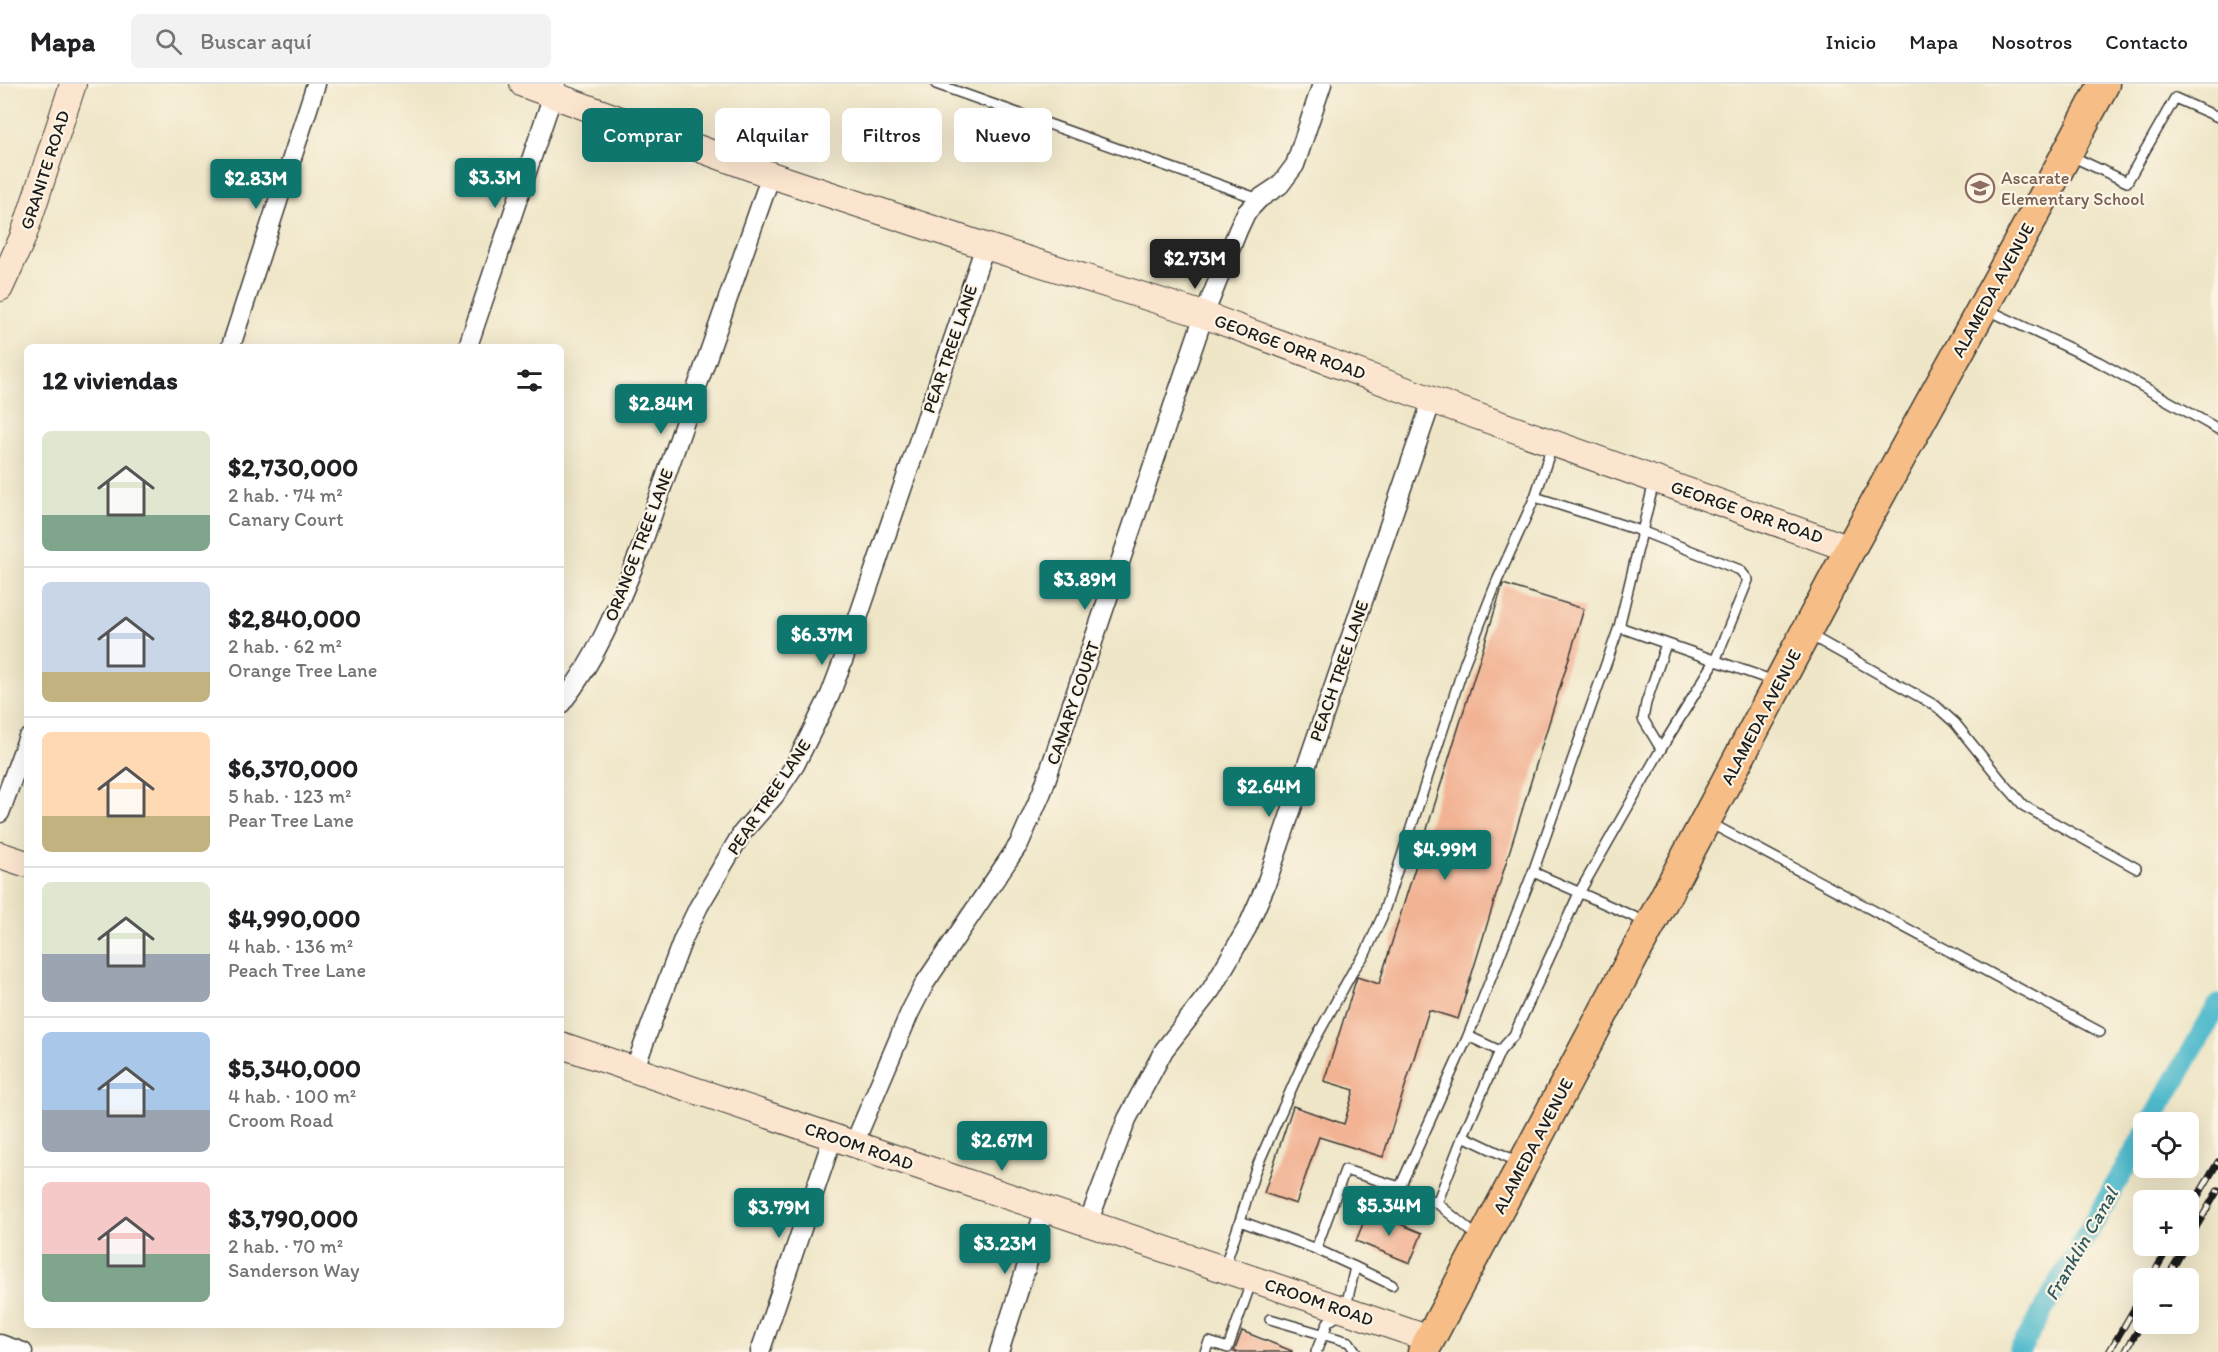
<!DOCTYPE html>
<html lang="es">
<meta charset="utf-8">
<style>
:root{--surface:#fff;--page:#f2f2f2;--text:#202124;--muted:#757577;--line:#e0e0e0;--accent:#0f766e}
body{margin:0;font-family:Itim,sans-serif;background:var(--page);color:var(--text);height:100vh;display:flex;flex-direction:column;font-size:22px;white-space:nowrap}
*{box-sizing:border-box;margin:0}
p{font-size:20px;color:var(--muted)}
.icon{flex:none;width:33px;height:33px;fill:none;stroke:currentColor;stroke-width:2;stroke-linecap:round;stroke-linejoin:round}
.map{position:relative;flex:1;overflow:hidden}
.side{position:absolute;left:24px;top:260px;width:540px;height:984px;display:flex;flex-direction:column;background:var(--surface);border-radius:9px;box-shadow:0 6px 24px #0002}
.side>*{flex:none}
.banner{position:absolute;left:582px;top:24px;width:570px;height:54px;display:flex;gap:12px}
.buttons{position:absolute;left:2133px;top:1028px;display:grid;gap:12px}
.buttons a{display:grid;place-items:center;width:66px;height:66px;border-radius:9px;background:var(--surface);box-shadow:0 6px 24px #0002;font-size:30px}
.price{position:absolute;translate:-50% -51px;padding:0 14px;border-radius:6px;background:var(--accent);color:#fff;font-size:20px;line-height:39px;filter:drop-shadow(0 2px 3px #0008)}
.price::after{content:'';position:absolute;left:50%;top:36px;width:18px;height:14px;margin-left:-9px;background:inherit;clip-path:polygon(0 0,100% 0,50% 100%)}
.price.selected{background:#222;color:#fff}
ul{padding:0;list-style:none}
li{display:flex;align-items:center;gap:18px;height:150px;padding:0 18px}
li+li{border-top:2px solid var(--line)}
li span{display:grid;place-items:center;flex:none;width:168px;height:120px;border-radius:9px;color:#555}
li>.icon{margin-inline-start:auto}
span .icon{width:72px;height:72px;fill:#fffc;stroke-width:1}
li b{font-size:26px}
h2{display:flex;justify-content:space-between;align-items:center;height:72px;padding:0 18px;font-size:26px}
.chip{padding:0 21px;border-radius:9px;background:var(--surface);box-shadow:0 6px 24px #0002;font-size:21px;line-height:54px}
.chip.selected{background:var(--accent);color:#fff}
header{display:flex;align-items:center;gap:36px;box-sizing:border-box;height:84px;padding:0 30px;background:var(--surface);border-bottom:2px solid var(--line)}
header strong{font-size:28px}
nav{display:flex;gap:33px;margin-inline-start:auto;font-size:21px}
.search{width:420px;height:54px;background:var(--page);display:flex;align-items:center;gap:15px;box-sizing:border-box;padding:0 21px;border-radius:9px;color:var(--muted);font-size:22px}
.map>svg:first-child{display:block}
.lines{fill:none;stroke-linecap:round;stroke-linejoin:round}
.canal{stroke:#4fbacc;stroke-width:21}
.building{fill:#f2b394}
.lane-casing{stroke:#3c3a36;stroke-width:12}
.street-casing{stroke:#3c3a36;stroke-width:21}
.secondary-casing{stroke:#3c3a36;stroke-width:28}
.primary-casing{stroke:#3c3a36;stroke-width:33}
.lane{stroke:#fff;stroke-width:9}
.street{stroke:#fff;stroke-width:18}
.secondary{stroke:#fbe5cf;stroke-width:26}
.primary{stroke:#f6be86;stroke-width:30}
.rail-casing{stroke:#1c1c1c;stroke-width:7}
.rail{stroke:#fcf5e5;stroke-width:4.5;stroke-dasharray:14;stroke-linecap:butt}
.labels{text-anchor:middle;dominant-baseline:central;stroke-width:4.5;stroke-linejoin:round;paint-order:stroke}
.street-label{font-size:18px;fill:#1c1c1c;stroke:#fcf5e5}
.education-label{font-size:18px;fill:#785e54;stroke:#fcf5e5;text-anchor:start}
.water-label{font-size:20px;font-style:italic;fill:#305b62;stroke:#fcf5e5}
</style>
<header>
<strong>Mapa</strong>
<div class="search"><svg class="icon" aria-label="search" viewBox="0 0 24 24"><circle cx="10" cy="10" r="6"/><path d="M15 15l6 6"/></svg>Buscar aquí</div>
<nav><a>Inicio</a><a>Mapa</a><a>Nosotros</a><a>Contacto</a></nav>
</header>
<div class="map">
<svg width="2218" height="1268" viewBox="0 0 2218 1268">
<rect width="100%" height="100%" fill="#fcf5e5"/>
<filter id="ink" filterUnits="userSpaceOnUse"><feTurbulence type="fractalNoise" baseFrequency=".0167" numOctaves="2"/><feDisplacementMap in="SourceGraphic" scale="12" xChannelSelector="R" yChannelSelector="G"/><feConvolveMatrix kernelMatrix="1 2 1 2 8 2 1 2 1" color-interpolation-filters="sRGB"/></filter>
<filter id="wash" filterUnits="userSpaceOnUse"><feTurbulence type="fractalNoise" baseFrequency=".008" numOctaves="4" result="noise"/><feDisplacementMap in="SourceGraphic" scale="24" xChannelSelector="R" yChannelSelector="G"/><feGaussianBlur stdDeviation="1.35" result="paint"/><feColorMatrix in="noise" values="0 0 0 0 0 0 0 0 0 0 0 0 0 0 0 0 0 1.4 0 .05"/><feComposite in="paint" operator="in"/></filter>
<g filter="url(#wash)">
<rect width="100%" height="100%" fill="#efe6c8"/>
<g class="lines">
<g class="canal">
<path d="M2151,1038L2218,921"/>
<path d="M2019,1268L2144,1051"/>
</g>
</g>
<g id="blocks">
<g class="building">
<path d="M1503,500L1584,525L1458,935L1429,926L1383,1073L1319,1053L1296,1120L1264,1109L1293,1022L1344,1040L1354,1006L1324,997L1357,893L1379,900Z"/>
<path d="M1368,1127L1422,1149L1410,1179L1356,1157Z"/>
<path d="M1242,1247L1292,1267V1268H1234Z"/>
</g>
</g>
</g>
<g filter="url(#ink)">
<use href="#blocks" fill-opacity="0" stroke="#3c3a36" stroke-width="1.5"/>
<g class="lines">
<g class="lane-casing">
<g id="lane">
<path d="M936,0L1259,115"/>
<path d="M2069,71L2127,98L2175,14L2218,33"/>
<path d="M1986,225L2099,278L2218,345"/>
<path d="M1619,543L1654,398"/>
<path d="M1808,550L1936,622L1955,639L2001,696L2024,722L2136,784"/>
<path d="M1661,665L1643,635L1646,619L1666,560"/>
<path d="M1710,739L2100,948"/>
<path d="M1646,838L1533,788L1619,543L1774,597"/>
<path d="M1468,952L1500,967"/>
<path d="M1463,1052L1520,1079"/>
<path d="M1400,1103L1437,1119L1478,1153"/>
<path d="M1437,1119L1463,1052L1500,967L1514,951L1579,809L1661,665L1715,577L1748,496L1740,486L1641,447L1535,413L1552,362"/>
<path d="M1240,1137L1255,1087L1306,972L1354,885L1365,870L1382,833L1465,578L1497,497L1535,413"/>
<path d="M1316,1165L1355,1183L1345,1227L1328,1238L1316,1268"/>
<path d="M1355,1183L1392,1201"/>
<path d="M1224,1184L1240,1137L1316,1165L1345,1086L1400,1103L1468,952L1533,788"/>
<path d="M1270,1235L1349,1258L1356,1268"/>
<path d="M1205,1268L1209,1258L1228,1264L1252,1196"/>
</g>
</g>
<g class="street-casing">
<g id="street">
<path d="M231,262L316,0"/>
<path d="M468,262L556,2"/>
<path d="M561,620C597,575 618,521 639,469L771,91"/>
<path d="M0,729L27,655"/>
<path d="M634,986L683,855L699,822L742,749L775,711L795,681L830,611L847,566L985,162"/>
<path d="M854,1060L910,928L925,899L1019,760L1042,708L1204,231L1238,146L1246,129L1259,115L1280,101L1295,81L1322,0"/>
<path d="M1088,1139L1127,1035L1164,966L1211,906L1247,844L1265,803L1432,316"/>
<path d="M0,1260L23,1268"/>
<path d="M760,1268L833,1053"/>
<path d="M999,1268L1045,1125"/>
</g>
</g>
<g class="secondary-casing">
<g id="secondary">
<path d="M523,0L771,91L985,162L1204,231L1432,316L1850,465"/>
<path d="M0,204L23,153L73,0"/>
<path d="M0,771L27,780"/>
<path d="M561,961L1430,1255"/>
</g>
</g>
<g class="primary-casing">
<path id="primary" d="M1423,1268L1850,465L2042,116L2104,0"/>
</g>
<use href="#lane" class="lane"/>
<use href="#street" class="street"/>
<use href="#secondary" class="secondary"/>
<use href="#primary" class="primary"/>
<g class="rail-casing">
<g id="rail">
<path d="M2188,1129L2218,1078"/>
<path d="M2188,1157L2218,1106"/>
<path d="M2151,1194L2170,1161"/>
<path d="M2167,1194L2186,1161"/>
<path d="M2109,1268L2144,1208"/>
<path d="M2125,1268L2144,1236"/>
</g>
</g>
<use href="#rail" class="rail"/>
</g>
</g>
<defs>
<g id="school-ring" transform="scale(1.5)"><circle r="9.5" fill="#fcf5e5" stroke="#8d6e63" stroke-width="1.5"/><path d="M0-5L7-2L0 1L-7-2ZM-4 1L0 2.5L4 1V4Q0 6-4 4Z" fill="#8d6e63"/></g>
</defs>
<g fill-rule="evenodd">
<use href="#school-ring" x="1980" y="104"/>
</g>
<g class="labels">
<g class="street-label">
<text transform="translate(45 86) rotate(-72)">GRANITE ROAD</text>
<text transform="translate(1993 206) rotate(-61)">ALAMEDA AVENUE</text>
<text transform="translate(1290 263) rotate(20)">GEORGE ORR ROAD</text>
<text transform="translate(950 265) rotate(-71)">PEAR TREE LANE</text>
<text transform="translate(1747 428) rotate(19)">GEORGE ORR ROAD</text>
<text transform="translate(639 461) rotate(-69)">ORANGE TREE LANE</text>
<text transform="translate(1339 587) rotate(-71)">PEACH TREE LANE</text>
<text transform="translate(1073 619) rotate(-71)">CANARY COURT</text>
<text transform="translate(1761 633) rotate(-62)">ALAMEDA AVENUE</text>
<text transform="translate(769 713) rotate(-56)">PEAR TREE LANE</text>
<text transform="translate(859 1062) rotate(19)">CROOM ROAD</text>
<text transform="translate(1533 1062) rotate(-62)">ALAMEDA AVENUE</text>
<text transform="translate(1319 1218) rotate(19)">CROOM ROAD</text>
</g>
<g class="education-label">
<text x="2001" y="94">Ascarate<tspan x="2001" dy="21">Elementary School</tspan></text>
</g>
<g class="water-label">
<text transform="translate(2081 1160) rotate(-60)">Franklin Canal</text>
</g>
</g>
</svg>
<div class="buttons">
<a><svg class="icon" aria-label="locate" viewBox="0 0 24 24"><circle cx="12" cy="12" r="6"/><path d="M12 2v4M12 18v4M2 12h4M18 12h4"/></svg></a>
<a>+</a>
<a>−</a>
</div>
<b class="price" style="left:495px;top:125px">$3.3M</b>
<b class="price" style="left:256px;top:126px">$2.83M</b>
<b class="price selected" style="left:1195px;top:206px">$2.73M</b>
<b class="price" style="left:661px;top:351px">$2.84M</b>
<b class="price" style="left:1085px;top:527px">$3.89M</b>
<b class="price" style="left:822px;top:582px">$6.37M</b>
<b class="price" style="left:1269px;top:734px">$2.64M</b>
<b class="price" style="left:1445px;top:797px">$4.99M</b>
<b class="price" style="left:1002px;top:1088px">$2.67M</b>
<b class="price" style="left:1389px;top:1153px">$5.34M</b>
<b class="price" style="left:779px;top:1155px">$3.79M</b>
<b class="price" style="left:1005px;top:1191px">$3.23M</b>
<div class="banner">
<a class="chip selected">Comprar</a>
<a class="chip">Alquilar</a>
<a class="chip">Filtros</a>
<a class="chip">Nuevo</a>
</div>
<section class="side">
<h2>12 viviendas<svg class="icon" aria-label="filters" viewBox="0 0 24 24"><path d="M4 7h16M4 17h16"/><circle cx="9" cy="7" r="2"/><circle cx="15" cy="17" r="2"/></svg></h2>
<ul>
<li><span style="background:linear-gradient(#dfe7d0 70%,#7fa58c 0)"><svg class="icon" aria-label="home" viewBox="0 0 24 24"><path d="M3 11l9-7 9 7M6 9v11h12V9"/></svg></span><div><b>$2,730,000</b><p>2 hab. · 74 m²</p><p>Canary Court</p></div></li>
<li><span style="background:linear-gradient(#c9d6e8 75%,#c2b280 0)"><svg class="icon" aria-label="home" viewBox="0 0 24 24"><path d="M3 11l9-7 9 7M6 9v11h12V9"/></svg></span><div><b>$2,840,000</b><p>2 hab. · 62 m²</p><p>Orange Tree Lane</p></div></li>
<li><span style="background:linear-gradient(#ffd9b3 70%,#c2b280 0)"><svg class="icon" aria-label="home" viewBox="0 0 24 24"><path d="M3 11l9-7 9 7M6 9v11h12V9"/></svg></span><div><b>$6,370,000</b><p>5 hab. · 123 m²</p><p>Pear Tree Lane</p></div></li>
<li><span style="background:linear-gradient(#dfe7d0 60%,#9aa5b1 0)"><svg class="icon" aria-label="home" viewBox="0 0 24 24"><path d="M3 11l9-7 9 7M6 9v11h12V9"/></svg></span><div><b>$4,990,000</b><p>4 hab. · 136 m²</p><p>Peach Tree Lane</p></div></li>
<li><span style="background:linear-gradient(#a9c7e8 65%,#9aa5b1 0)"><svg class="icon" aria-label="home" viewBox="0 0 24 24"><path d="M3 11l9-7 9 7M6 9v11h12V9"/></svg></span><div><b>$5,340,000</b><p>4 hab. · 100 m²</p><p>Croom Road</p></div></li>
<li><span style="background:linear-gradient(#f6c9c9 60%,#7fa58c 0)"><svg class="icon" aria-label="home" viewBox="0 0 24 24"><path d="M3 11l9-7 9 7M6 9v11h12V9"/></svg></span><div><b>$3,790,000</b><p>2 hab. · 70 m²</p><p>Sanderson Way</p></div></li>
</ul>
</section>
</div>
